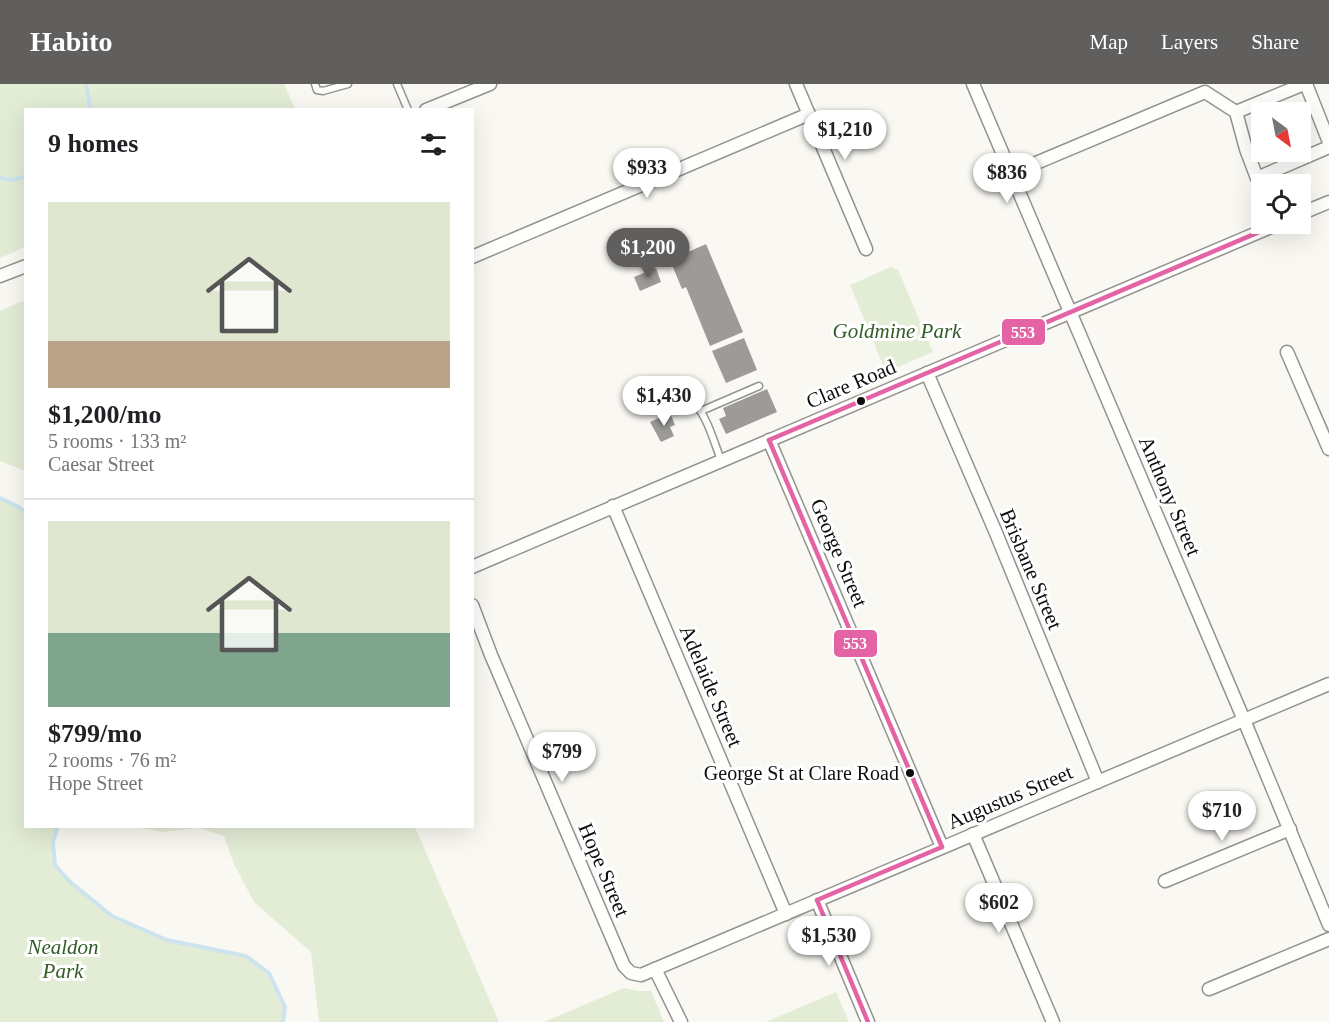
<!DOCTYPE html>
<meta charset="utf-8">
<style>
:root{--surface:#fff;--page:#f6f6f6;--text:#202124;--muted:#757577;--line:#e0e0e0;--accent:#605f5d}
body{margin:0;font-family:Georgia,serif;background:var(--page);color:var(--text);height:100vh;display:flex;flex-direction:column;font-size:22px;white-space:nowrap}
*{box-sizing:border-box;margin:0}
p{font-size:20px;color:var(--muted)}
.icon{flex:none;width:33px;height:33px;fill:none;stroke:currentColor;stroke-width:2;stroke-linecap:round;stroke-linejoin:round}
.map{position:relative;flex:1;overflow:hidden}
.drawer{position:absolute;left:24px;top:24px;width:450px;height:720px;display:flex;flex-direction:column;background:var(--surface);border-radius:0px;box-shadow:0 6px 24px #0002}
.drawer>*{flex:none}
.needle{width:39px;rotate:148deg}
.controls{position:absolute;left:1251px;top:18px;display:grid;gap:12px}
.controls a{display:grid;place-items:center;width:60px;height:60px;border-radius:0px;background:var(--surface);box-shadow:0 6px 24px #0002;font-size:30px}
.price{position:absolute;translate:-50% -51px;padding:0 14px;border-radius:21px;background:#fff;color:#222;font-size:20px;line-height:39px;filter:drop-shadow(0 2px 3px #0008)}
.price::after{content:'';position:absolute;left:50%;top:36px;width:18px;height:14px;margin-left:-9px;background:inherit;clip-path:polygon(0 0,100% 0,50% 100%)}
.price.on{background:var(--accent);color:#fff}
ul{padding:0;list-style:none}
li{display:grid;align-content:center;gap:12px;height:318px;padding:0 24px}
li+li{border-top:2px solid var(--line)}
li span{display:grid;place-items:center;height:186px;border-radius:0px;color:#555}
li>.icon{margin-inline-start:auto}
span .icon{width:108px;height:108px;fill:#fffc;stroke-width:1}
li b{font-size:26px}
h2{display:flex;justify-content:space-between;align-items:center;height:72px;padding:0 24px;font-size:26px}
header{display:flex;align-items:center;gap:36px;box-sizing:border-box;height:84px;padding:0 30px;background:var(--accent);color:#fff}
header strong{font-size:28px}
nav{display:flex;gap:33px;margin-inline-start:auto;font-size:21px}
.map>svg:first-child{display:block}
.green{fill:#e3ecd5}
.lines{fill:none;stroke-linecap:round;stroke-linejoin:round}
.stream{stroke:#cde4ef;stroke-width:4}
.building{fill:#9d9b98}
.service-casing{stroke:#949390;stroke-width:9}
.minor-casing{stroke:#949390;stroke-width:15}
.service{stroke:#fefefd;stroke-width:6}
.minor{stroke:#fefefd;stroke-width:12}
.bus-1-casing{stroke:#fff;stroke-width:9}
.bus-1{stroke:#e463a4;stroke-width:4.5}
.bus-dot{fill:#0d0d0d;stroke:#fff;stroke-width:2}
.labels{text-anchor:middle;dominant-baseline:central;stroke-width:6;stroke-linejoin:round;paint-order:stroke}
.bus-label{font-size:20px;fill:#0d0d0d;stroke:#fff;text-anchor:end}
.park-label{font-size:21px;font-style:italic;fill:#315c26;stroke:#fff}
.street-label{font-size:21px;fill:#0d0d0d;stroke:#fff}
.line-badge{stroke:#fff;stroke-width:2}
.badge-label{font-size:16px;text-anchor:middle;font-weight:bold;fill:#fff}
</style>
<header>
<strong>Habito</strong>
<nav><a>Map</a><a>Layers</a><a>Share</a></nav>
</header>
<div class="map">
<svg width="1329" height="938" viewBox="0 0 1329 938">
<rect width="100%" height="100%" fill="#faf8f2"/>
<g class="green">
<path d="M0,0H284L295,25L26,26L25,163L0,174Z"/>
<path d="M891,183L898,186L933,268L886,288L850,201Z"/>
<path d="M25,216V387L0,377V227Z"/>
<path d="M0,414L19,423L25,429L26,742L58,743L53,758L55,781L69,797L112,832L167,856L246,872L269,889L285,923L283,938H0Z"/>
<path d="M134,743H415L499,938H319L311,868L254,818L234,780L224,752L199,744L163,748Z"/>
<path d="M624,904L637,907H651L664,938H544Z"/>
<path d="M836,908L849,938H766Z"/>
</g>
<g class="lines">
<g class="stream">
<path d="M86,0L91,26"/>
<path d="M0,94L11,96L26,93"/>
<path d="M0,414L19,423L26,429"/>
<path d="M58,742L53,758L55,781L69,797L112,832L167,856L246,872L269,889L285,923L283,938"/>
</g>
</g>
<g class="building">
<path d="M706,160L743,248L710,262L686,203L682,205L670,176Z"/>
<path d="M656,184L661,198L640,207L634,193Z"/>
<path d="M744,254L757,286L726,299L712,267Z"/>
<path d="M767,305L777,328L726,350L719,335L726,332L723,324Z"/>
<path d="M670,329L675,341L670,343L674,352L661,358L650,338Z"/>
</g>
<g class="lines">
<g class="service-casing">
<g id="service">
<path d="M315,0L317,6L323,7L348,0"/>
<path d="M397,0L408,26"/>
<path d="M691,300L694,312L691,316"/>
<path d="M657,313L662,321L668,322L691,316"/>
<path d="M691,316C707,330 713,356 721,376"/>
<path d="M701,327L759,302"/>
</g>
</g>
<g class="minor-casing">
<g id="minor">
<path d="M796,0L866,165"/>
<path d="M973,0L1244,636L1329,841"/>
<path d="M1306,0L1329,58"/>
<path d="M426,26L490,0"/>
<path d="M1236,28L1304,0"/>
<path d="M1010,90L1205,8L1236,28L1246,65L1257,94L1329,63"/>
<path d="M1300,130L1329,118"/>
<path d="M472,173L809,30"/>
<path d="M0,192L26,182"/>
<path d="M1287,268L1329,365"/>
<path d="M927,289L996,449L1098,698"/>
<path d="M769,356L942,763"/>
<path d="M613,422L786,830"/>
<path d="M472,483L1278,140"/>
<path d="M472,521L491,571L624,882L631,889L641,891L1329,600"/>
<path d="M973,750L1053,938"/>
<path d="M1165,797L1290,745"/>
<path d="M817,816L868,938"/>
<path d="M655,885L681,938"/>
<path d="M1209,905L1329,855"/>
</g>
</g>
<use href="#service" class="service"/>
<use href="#minor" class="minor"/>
<g class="bus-1-casing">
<g id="bus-1">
<path d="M769,356L1278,140"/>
<path d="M769,356L942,763"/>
<path d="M817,816L942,763"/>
<path d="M817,816L868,938"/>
</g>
</g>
<use href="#bus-1" class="bus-1"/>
</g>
<g class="bus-dot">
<circle cx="861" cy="317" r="5"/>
<circle cx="910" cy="689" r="5"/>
</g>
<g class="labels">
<g class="bus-label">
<text x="899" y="689">George St at Clare Road</text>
</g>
<g class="park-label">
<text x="897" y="247">Goldmine Park</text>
<text x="63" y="863">Nealdon<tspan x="63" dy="24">Park</tspan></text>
</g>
<g class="street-label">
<text transform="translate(851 300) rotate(-23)">Clare Road</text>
<text transform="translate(1170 412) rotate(67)">Anthony Street</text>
<text transform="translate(839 469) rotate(67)">George Street</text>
<text transform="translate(1031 485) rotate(67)">Brisbane Street</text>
<text transform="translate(711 602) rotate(67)">Adelaide Street</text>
<text transform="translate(1010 713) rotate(-23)">Augustus Street</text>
<text transform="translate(604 786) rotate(67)">Hope Street</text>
</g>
</g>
<g class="line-badge">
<rect x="1001" y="234" width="45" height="28" rx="6" fill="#e463a4"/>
<rect x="833" y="545" width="45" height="29" rx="6" fill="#e463a4"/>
</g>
<g class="badge-label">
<text x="1023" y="254">553</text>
<text x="855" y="565">553</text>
</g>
</svg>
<div class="controls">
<a><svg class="needle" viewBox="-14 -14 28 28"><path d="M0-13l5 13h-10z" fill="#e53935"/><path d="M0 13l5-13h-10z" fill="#757577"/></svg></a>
<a><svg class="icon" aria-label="locate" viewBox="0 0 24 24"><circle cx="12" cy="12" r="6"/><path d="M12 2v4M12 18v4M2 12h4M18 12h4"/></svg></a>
</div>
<b class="price" style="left:845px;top:77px">$1,210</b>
<b class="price" style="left:647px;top:115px">$933</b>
<b class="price" style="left:1007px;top:120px">$836</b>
<b class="price on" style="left:648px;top:195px">$1,200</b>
<b class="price" style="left:664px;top:343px">$1,430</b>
<b class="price" style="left:562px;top:699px">$799</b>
<b class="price" style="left:1222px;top:758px">$710</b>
<b class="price" style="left:999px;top:850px">$602</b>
<b class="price" style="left:829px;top:883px">$1,530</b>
<section class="drawer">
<h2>9 homes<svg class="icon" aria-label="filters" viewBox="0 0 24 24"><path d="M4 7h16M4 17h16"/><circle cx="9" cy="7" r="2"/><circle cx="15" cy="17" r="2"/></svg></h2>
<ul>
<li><span style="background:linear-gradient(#dfe7d0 75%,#b9a48a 0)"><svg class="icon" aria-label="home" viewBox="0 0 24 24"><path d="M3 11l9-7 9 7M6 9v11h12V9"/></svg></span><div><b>$1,200/mo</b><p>5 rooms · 133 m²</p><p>Caesar Street</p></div></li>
<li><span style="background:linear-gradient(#dfe7d0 60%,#7fa58c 0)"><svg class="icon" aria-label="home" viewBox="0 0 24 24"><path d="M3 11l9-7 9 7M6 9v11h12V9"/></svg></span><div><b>$799/mo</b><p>2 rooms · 76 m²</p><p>Hope Street</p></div></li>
</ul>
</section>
</div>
